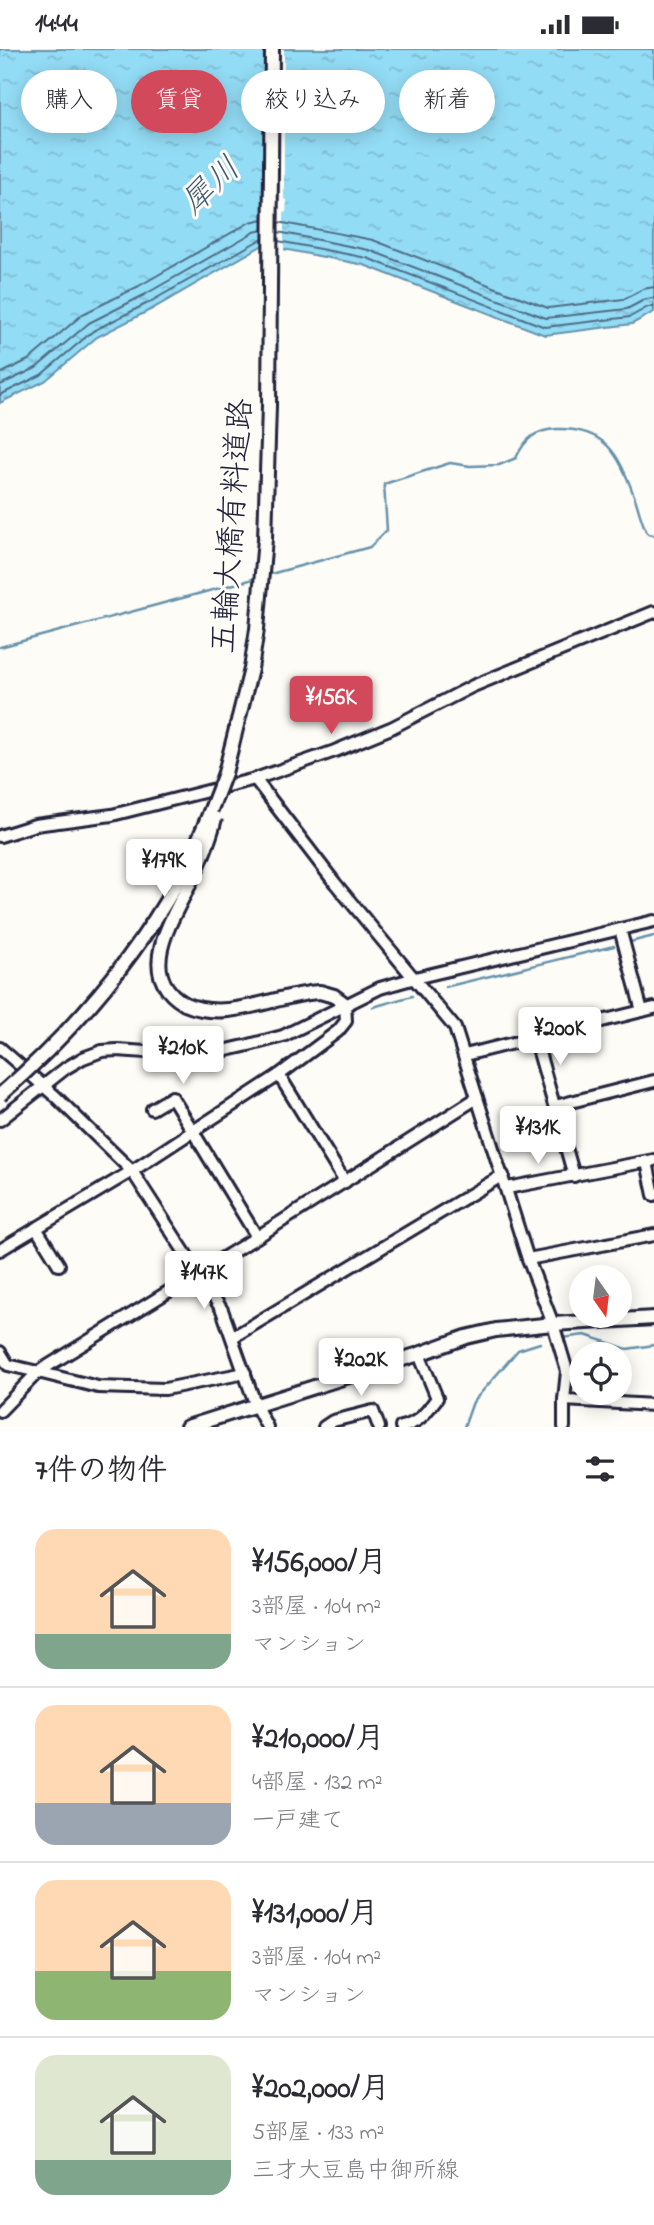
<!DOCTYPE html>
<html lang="ja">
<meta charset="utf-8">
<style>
:root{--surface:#fff;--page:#f2f2f3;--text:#2b2b33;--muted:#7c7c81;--line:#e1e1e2;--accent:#d1495b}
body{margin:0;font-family:"Indie Flower","Klee One",sans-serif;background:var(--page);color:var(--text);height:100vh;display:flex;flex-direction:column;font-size:26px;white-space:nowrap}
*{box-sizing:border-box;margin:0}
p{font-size:23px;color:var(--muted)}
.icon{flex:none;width:38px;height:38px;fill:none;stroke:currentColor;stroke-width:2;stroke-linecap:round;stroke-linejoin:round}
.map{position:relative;height:1378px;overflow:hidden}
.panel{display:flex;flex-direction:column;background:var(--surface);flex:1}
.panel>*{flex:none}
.hud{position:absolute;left:21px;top:21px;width:612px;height:63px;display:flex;gap:14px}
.needle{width:46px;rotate:166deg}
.tools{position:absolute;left:569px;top:1216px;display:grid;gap:14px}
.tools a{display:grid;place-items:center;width:63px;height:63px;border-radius:50%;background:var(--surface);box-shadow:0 4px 18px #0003;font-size:35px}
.price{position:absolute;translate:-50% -60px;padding:0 16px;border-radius:7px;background:#fff;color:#222;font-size:23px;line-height:46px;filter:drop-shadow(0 2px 4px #0008)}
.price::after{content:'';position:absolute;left:50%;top:42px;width:21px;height:16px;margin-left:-10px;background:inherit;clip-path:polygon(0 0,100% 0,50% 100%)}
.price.selected{background:var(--accent);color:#fff}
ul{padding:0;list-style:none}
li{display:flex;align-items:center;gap:21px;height:175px;padding:0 35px}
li+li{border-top:2px solid var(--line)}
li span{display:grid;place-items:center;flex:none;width:196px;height:140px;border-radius:21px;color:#555}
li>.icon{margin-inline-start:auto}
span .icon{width:84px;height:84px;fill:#fffc;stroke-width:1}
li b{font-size:30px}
h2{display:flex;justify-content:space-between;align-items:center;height:84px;padding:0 35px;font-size:30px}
.tag{padding:0 24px;border-radius:32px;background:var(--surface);box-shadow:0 4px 18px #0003;font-size:24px;line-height:63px}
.tag.selected{background:var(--accent);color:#fff}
.status{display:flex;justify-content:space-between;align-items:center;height:49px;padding:0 35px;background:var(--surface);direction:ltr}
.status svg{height:19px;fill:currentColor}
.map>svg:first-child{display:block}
.water{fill:url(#water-ripples);stroke:#6692ab;stroke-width:2}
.pier{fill:#fdfcf7}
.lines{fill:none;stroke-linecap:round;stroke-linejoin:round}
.shore{stroke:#4f6c85;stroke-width:2}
.stream{stroke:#6692ab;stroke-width:2.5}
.minor-casing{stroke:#22223b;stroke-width:16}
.major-casing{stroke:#22223b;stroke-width:18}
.minor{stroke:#fdfcf7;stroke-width:10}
.major{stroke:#fdfcf7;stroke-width:12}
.major-bridge-casing{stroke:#22223b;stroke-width:18;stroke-linecap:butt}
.major-bridge{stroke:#fdfcf7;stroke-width:12}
.labels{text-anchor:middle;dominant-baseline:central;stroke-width:6;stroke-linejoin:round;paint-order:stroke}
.street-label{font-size:32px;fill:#22223b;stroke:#fdfcf7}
.water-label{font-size:33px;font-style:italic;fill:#445a73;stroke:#fdfcf7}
</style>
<div class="status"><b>14:44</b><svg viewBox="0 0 49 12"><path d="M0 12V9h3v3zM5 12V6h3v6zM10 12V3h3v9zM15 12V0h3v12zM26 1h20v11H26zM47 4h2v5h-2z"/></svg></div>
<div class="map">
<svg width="654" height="1378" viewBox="0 0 654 1378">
<defs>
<pattern id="water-ripples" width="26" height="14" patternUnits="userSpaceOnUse" patternTransform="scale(1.75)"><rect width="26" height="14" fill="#93dcf5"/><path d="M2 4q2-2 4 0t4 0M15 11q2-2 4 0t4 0" fill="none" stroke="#7ebcd3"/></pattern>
</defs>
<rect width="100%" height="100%" fill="#fdfcf7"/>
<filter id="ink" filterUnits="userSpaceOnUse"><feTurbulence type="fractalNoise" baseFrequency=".0143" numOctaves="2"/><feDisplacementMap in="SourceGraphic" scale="14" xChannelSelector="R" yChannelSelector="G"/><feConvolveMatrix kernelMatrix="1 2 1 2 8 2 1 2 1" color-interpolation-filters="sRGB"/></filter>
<g filter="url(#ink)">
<path class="water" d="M0,0H654V263L632,275L545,286L364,216L263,196L152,260L97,288L45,332L0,354Z"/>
<path class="pier" d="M266,0H284V150L287,151L286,163L284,164V204L266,201Z"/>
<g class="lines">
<g class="shore">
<path d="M278,173L373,191L548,259L624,250L643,240L654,238"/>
<path d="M278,183L369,201L546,269L627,260L646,250L654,249"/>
<path d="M278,192L367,209L545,278L630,268L648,258H654"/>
<path d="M0,325L30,310L83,265L139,237L250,173L263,170"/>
<path d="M0,336L36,319L89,274L144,246L254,183L263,181"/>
<path d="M0,346L41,326L93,282L148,254L263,189"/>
</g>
<g class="stream">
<path d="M267,526L370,498L387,481L384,435L450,414L470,417L499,416L516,409C525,390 535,381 557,380C605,379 618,404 633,444C639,458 640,472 648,485L654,486"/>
<path d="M0,598L257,529"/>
<path d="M630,893L654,887"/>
<path d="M445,938L614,897"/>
<path d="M373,958L412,947"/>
<path d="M562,1289L585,1286L627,1300L654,1296"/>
<path d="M464,1378L473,1353L518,1301L540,1294"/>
</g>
<g class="minor-casing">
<g id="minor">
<path d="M255,730L335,834L455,979L528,1210L553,1275L567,1322L564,1351L654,1356"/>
<path d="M0,787L35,776L112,766L255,730L335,702L391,679L473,637L654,563"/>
<path d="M620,880L642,962"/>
<path d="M535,989L574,1127"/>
<path d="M0,999L55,1047L132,1122L222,1261L256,1357L267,1378"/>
<path d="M465,1006L654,959"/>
<path d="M279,1026L345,1133"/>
<path d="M555,1057L654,1032"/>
<path d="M152,1060L172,1048L257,1188"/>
<path d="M0,1071L66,1019L83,1009L102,1002L117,1001L190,1006L214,1004L249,996L283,987L380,939L415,929L654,872"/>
<path d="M647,1113L654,1146"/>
<path d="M507,1139L654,1111"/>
<path d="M36,1179L59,1216"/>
<path d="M0,1201L132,1122L279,1026L338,982L346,972L345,955"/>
<path d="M528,1210L654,1186"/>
<path d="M233,1288L503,1126"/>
<path d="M0,1303L8,1316L38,1323L257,1188L477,1049"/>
<path d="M564,1351V1378"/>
<path d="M0,1362L38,1323L98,1338L165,1340L245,1324"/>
<path d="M324,1378L333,1372L373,1362L379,1378"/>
<path d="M401,1378C419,1375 427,1362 437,1349L419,1305"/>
</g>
</g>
<g class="major-casing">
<g id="major">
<path d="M225,724L251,620L257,580L265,490L269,357L272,0"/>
<path d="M185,955C229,974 276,945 320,943L334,947L345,955"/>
<path d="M187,1378L419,1305L466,1288L496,1281L553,1275L654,1269"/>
</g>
</g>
<use href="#minor" class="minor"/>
<use href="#major" class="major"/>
<g class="major-bridge-casing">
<g id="major-bridge">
<path d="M185,955C133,925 173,870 192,830C201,811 210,790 215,769"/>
<path d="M0,1046C70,985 132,914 178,832C197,798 211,761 225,724"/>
</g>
</g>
<use href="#major-bridge" class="major-bridge"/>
</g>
</g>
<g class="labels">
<g class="street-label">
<text transform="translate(234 477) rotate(-86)">五輪大橋有料道路</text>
</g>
<g class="water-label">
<text transform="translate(212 138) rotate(-43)">犀川</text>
</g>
</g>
</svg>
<div class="tools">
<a><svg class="needle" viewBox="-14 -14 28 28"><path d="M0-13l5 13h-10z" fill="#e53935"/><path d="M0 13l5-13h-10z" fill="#7c7c81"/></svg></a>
<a><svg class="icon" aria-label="locate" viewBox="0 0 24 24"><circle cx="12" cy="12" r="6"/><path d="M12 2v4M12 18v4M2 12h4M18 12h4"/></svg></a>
</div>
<b class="price selected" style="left:331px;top:687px">¥156K</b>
<b class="price" style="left:164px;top:850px">¥179K</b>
<b class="price" style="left:560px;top:1018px">¥200K</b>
<b class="price" style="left:183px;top:1037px">¥210K</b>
<b class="price" style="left:538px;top:1117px">¥131K</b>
<b class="price" style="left:204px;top:1262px">¥147K</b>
<b class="price" style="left:361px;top:1349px">¥202K</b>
<div class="hud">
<a class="tag">購入</a>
<a class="tag selected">賃貸</a>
<a class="tag">絞り込み</a>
<a class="tag">新着</a>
</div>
</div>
<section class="panel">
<h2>7件の物件<svg class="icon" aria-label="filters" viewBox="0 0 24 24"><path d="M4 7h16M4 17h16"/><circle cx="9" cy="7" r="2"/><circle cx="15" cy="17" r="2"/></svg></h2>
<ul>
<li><span style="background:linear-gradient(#ffd9b3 75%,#7fa58c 0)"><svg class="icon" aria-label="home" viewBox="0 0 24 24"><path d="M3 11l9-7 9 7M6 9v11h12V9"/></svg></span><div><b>¥156,000/月</b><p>3部屋 · 104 m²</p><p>マンション</p></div></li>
<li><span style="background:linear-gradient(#ffd9b3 70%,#9aa5b1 0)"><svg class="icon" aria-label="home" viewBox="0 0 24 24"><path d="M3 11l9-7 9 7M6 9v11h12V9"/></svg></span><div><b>¥210,000/月</b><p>4部屋 · 132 m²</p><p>一戸建て</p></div></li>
<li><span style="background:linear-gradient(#ffd9b3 65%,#8fb573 0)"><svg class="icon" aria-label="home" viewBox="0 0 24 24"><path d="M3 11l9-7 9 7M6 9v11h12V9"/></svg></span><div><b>¥131,000/月</b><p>3部屋 · 104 m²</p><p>マンション</p></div></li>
<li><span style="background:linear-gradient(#dfe7d0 75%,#7fa58c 0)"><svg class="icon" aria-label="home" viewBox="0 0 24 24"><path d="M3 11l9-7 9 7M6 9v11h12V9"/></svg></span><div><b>¥202,000/月</b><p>5部屋 · 133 m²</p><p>三才大豆島中御所線</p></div></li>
</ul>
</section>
